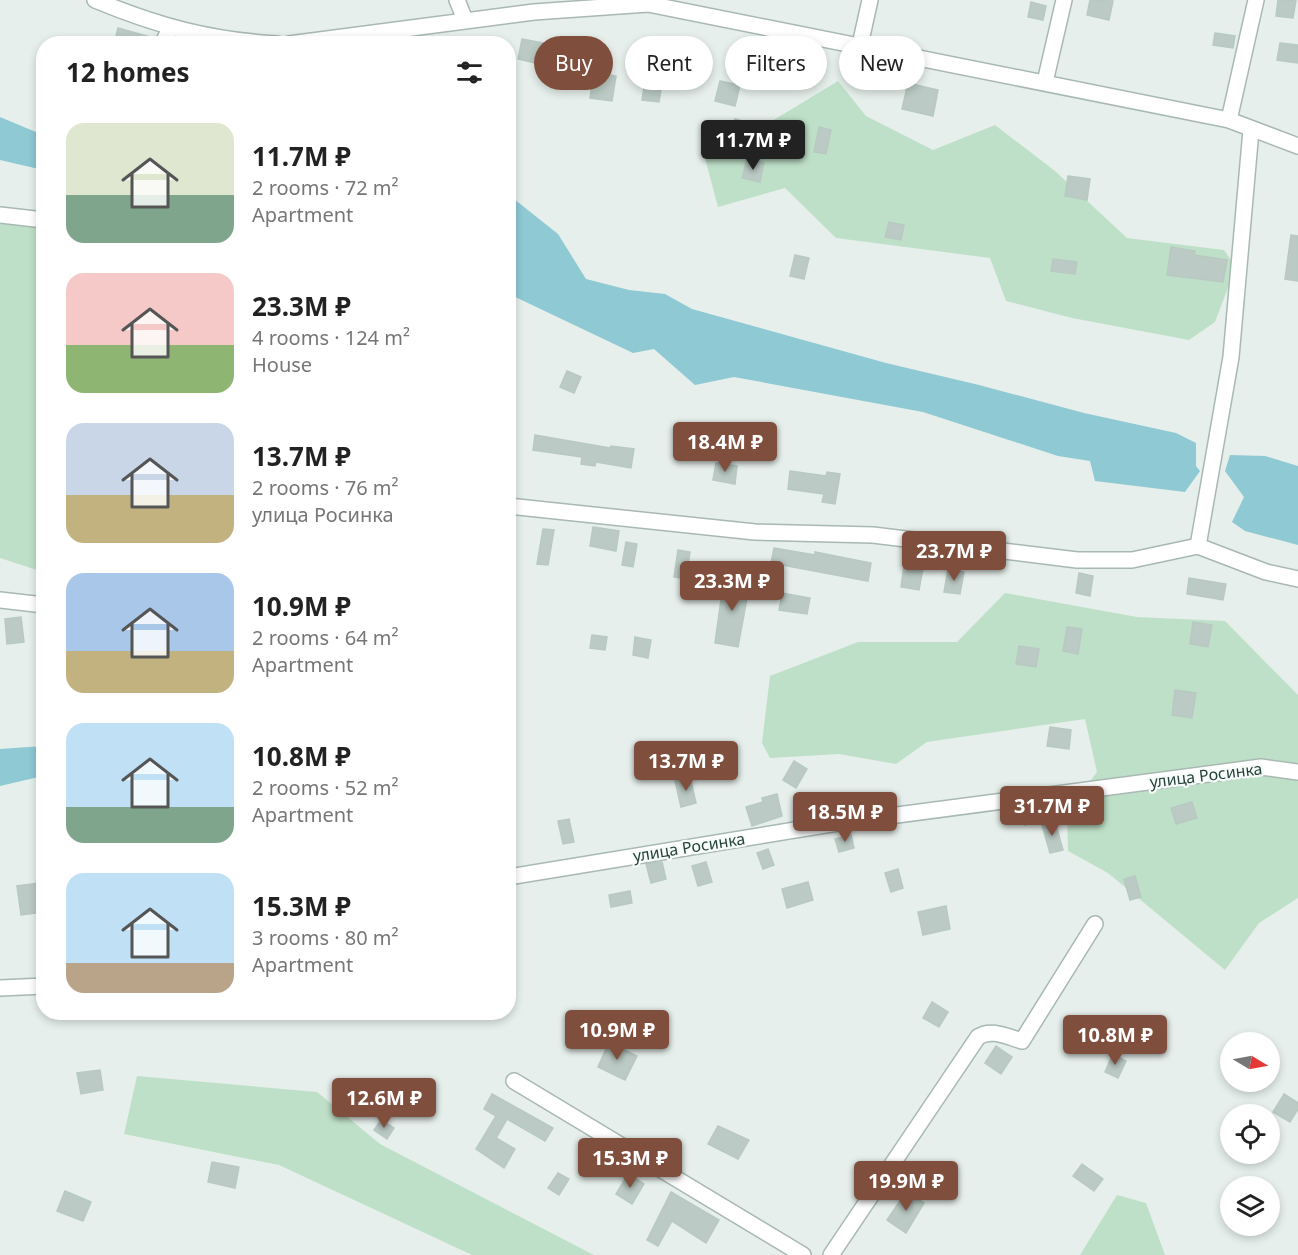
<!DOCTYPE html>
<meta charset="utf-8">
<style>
:root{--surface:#fff;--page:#f6f6f6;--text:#222;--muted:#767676;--accent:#804e3d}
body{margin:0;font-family:"Noto Sans",sans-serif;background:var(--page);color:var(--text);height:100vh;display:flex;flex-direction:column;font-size:22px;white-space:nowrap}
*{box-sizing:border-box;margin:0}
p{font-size:20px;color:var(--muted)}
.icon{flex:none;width:33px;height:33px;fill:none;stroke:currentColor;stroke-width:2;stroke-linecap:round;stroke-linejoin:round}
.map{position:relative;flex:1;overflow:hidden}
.panel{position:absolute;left:36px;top:36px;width:480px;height:984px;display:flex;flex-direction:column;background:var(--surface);border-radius:24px;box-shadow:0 3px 9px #0003}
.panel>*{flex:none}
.banner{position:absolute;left:534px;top:36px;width:570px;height:54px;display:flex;gap:12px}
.needle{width:39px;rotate:100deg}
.fabs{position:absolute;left:1220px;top:1032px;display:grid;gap:12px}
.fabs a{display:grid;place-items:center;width:60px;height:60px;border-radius:50%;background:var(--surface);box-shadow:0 3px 9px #0003;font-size:30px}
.price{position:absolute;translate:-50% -51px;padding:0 14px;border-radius:6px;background:var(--accent);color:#fff;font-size:20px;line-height:39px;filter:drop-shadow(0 2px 3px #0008)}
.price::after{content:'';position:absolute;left:50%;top:36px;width:18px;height:14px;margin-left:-9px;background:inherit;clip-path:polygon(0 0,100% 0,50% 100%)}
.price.current{background:#222;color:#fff}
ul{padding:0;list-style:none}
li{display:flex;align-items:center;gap:18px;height:150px;padding:0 30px}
li span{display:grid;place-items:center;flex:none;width:168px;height:120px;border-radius:18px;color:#555}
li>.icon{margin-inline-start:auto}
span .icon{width:72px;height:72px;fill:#fffc;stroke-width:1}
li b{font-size:26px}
h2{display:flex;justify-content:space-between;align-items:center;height:72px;padding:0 30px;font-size:26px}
.chip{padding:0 21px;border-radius:27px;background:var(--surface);box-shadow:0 3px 9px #0003;font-size:21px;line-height:54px}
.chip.current{background:var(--accent);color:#fff}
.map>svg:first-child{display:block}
.green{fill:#bfe0c8}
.water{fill:#8ec9d4}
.building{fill:#bbcac4;stroke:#b8c9c2;stroke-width:1.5}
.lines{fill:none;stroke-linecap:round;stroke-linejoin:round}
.minor-casing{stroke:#a8b8b2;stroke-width:18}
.minor{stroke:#fff;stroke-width:15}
.labels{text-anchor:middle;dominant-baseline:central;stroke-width:4.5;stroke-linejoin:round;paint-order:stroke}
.street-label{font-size:16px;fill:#24423a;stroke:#f7fbf9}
</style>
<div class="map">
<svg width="1298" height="1255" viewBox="0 0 1298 1255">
<rect width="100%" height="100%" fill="#e6efeb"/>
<g class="green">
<path d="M838,81L866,116L933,150L995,125L1055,171L1127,238L1224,250L1233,263L1229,285L1215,322L1189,340L1072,318L1006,301L990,258L836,238L785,188L718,207L702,147L772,121Z"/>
<path d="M0,217L43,223V572L0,558Z"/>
<path d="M1005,593L1137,617L1225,621L1298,695V898L1259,923L1225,970L1108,873L1068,851L1067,812L1097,772L1085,719L927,742L896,764L839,754L770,758L762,743L770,676L858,642H957Z"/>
<path d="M137,1076L317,1092L380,1144L594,1255H472L279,1165L124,1134Z"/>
<path d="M1117,1195L1146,1203L1165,1255H1080Z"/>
</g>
<g class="water">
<path d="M0,117L43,135V170L0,160Z"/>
<path d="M509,195L558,234L586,279L629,290L665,294L692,309L886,363L979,385L1084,413L1176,433L1196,443V466L1200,471L1185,492L1095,481L1090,461L1058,456L923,412L734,377L695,385L654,349L633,353L509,294Z"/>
<path d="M1230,455L1265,456L1298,466V545L1245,531L1232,522L1244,497L1225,471Z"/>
<path d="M43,746V776L0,786V749Z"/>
</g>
<g class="building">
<path d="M1090,0L1113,1L1109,20L1087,15Z"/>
<path d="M1278,0H1296L1293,18L1276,16Z"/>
<path d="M1031,2L1046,6L1043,20L1028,17Z"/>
<path d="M118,28L154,38L152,44H114Z"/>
<path d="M1215,33L1235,36L1233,48L1213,45Z"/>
<path d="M522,39L549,44L544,65L518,59Z"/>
<path d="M790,42L815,47L805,89L781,83Z"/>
<path d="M1280,43L1298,45V63L1277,60Z"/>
<path d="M594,72L616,76L612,101L590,98Z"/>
<path d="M646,75L663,77L659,102L642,100Z"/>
<path d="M720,81L740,85L735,106L715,101Z"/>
<path d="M908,83L938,90L933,116L902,109Z"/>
<path d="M735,119L750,123L744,147L729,144Z"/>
<path d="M819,127L831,130L826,154L814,152Z"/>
<path d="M747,159L764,163L760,182L742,178Z"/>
<path d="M1068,176L1090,179L1087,200L1065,196Z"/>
<path d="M889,222L904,225L901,240L885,237Z"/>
<path d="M1291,235L1298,236V281L1285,279Z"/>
<path d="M1171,247L1195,251L1194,255L1227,260L1223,282L1167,275Z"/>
<path d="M795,255L809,258L804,279L790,276Z"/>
<path d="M1053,259L1077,262L1075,274L1051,271Z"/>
<path d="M567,371L581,377L574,393L560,387Z"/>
<path d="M535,435L610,448L611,446L634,449L631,468L596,462L595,466L581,464L582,457L533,450Z"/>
<path d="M716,463L737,466L735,484L713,480Z"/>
<path d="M790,471L826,476L827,472L840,474L835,504L822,502L824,494L788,489Z"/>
<path d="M593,527L619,531L616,551L590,546Z"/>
<path d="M543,529L554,530L548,565L537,564Z"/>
<path d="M626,542L637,544L633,567L622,565Z"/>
<path d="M774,548L815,555V552L871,563L868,581L771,563Z"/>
<path d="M678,550L690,552L686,579L674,577Z"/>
<path d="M904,565L923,568L919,590L901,587Z"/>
<path d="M948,569L964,572L960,594L944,592Z"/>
<path d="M1079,573L1093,576L1090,596L1076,593Z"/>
<path d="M724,578L750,582L738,647L715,643Z"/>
<path d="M1189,578L1226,584L1223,600L1187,594Z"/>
<path d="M782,593L810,598L807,614L779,610Z"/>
<path d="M21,617L24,642L7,644L5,619Z"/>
<path d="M1193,622L1212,625L1208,647L1190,644Z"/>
<path d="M1067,627L1082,629L1078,654L1063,651Z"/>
<path d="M592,635L607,637L605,650L590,648Z"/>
<path d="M635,637L651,640L648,658L633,655Z"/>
<path d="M1019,646L1039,649L1036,667L1016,664Z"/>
<path d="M1175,690L1196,693L1192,718L1172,715Z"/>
<path d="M1050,727L1071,730L1069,749L1047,746Z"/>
<path d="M794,761L807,769L796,788L783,780Z"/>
<path d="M690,777L696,803L681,807L675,781Z"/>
<path d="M777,794L782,816L752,826L746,807L763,802L762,798Z"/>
<path d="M1192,802L1197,818L1176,824L1171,808Z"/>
<path d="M1037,809L1040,820L1025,825L1022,814Z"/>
<path d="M569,819L574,842L563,844L558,821Z"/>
<path d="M1055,822L1063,850L1050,853L1042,825Z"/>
<path d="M851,835L854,848L839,852L835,839Z"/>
<path d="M768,849L774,865L763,869L757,853Z"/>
<path d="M662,862L666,879L651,883L646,864Z"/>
<path d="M706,862L712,882L698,886L692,866Z"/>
<path d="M898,869L903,888L891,892L885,873Z"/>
<path d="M1135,876L1141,897L1130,900L1124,879Z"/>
<path d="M808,882L813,900L787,908L782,889Z"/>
<path d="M39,883L43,912L21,915L17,886Z"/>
<path d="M630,891L632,903L611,907L609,895Z"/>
<path d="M946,906L950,929L923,935L918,912Z"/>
<path d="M932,1002L948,1012L939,1027L923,1018Z"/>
<path d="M609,1042L637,1056L625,1080L598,1067Z"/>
<path d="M996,1046L1012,1057L1001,1074L985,1063Z"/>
<path d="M1113,1054L1126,1061L1118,1078L1105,1072Z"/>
<path d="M100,1070L103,1090L81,1094L77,1073Z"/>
<path d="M492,1094L553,1128L545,1141L507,1119L496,1138L515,1149L504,1168L476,1149L496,1116L484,1109Z"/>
<path d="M1284,1094L1298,1103V1109L1290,1122L1273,1112Z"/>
<path d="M381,1120L394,1128L387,1139L374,1130Z"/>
<path d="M718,1126L749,1140L738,1159L708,1144Z"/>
<path d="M592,1150L602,1155L595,1169L584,1163Z"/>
<path d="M212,1162L239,1167L235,1188L208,1182Z"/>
<path d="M1082,1164L1103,1179L1094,1191L1073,1176Z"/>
<path d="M558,1173L569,1179L559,1195L548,1188Z"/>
<path d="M628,1174L644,1184L632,1204L616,1194Z"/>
<path d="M65,1191L91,1202L83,1221L57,1211Z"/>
<path d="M671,1192L719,1220L706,1243L672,1221L658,1246L647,1240Z"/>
<path d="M906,1192L924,1203L906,1233L887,1220Z"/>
</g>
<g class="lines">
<g class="minor-casing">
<g id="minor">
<path d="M95,0C158,26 209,40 277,44"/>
<path d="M457,0L465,20"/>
<path d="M162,44L170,29"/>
<path d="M289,44L534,12L648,4L1229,120L1298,146"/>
<path d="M860,45L870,0"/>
<path d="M1045,82L1064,0"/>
<path d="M1229,120L1256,0"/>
<path d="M0,215L44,220"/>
<path d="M508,506L755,532L873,535L1077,560H1132L1198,546L1266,572L1298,579"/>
<path d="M1198,546L1231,357L1251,130"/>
<path d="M0,600L44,605"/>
<path d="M508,877L844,822L1261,767L1298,772"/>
<path d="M0,988L44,986"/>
<path d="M514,1081L803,1255"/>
<path d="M831,1255L978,1037C991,1028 1008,1037 1022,1041L1095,924"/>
</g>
</g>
<use href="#minor" class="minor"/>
</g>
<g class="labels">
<g class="street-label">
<text transform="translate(1206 775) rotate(-7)">улица Росинка</text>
<text transform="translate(689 847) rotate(-9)">улица Росинка</text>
</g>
</g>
</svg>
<div class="fabs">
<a><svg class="needle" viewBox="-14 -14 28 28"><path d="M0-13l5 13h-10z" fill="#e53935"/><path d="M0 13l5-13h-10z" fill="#767676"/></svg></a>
<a><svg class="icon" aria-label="locate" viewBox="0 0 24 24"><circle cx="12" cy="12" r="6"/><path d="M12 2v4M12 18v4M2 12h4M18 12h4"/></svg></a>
<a><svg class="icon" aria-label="layers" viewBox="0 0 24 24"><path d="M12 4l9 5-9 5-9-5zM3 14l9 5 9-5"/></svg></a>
</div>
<b class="price current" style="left:753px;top:171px">11.7M ₽</b>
<b class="price" style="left:725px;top:473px">18.4M ₽</b>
<b class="price" style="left:954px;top:582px">23.7M ₽</b>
<b class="price" style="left:732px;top:612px">23.3M ₽</b>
<b class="price" style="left:686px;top:792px">13.7M ₽</b>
<b class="price" style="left:1052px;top:837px">31.7M ₽</b>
<b class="price" style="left:845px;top:843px">18.5M ₽</b>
<b class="price" style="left:617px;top:1061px">10.9M ₽</b>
<b class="price" style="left:1115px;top:1066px">10.8M ₽</b>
<b class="price" style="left:384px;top:1129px">12.6M ₽</b>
<b class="price" style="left:630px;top:1189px">15.3M ₽</b>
<b class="price" style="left:906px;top:1212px">19.9M ₽</b>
<div class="banner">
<a class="chip current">Buy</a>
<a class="chip">Rent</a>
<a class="chip">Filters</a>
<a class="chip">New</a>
</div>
<section class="panel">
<h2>12 homes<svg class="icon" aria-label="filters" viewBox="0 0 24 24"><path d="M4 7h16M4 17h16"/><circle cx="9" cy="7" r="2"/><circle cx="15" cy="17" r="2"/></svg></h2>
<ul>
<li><span style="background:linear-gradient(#dfe7d0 60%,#7fa58c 0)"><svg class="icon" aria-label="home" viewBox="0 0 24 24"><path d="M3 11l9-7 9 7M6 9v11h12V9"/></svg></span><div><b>11.7M ₽</b><p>2 rooms · 72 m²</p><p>Apartment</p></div></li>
<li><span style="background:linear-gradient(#f6c9c9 60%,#8fb573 0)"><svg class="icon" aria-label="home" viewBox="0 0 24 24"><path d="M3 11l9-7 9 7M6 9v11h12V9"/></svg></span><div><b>23.3M ₽</b><p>4 rooms · 124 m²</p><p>House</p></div></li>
<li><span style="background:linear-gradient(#c9d6e8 60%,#c2b280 0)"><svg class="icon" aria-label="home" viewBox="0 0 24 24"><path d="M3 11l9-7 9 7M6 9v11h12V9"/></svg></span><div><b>13.7M ₽</b><p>2 rooms · 76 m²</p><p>улица Росинка</p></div></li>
<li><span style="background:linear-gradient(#a9c7e8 65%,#c2b280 0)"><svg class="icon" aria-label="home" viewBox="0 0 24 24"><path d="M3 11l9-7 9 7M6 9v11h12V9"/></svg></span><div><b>10.9M ₽</b><p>2 rooms · 64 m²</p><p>Apartment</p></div></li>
<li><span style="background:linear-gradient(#bfe0f5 70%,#7fa58c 0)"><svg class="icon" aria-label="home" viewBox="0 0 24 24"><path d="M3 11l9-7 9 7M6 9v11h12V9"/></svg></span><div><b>10.8M ₽</b><p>2 rooms · 52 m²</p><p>Apartment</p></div></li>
<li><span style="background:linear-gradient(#bfe0f5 75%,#b9a48a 0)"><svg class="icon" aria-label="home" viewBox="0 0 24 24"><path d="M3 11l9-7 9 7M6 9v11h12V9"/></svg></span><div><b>15.3M ₽</b><p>3 rooms · 80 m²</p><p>Apartment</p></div></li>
</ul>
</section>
</div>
